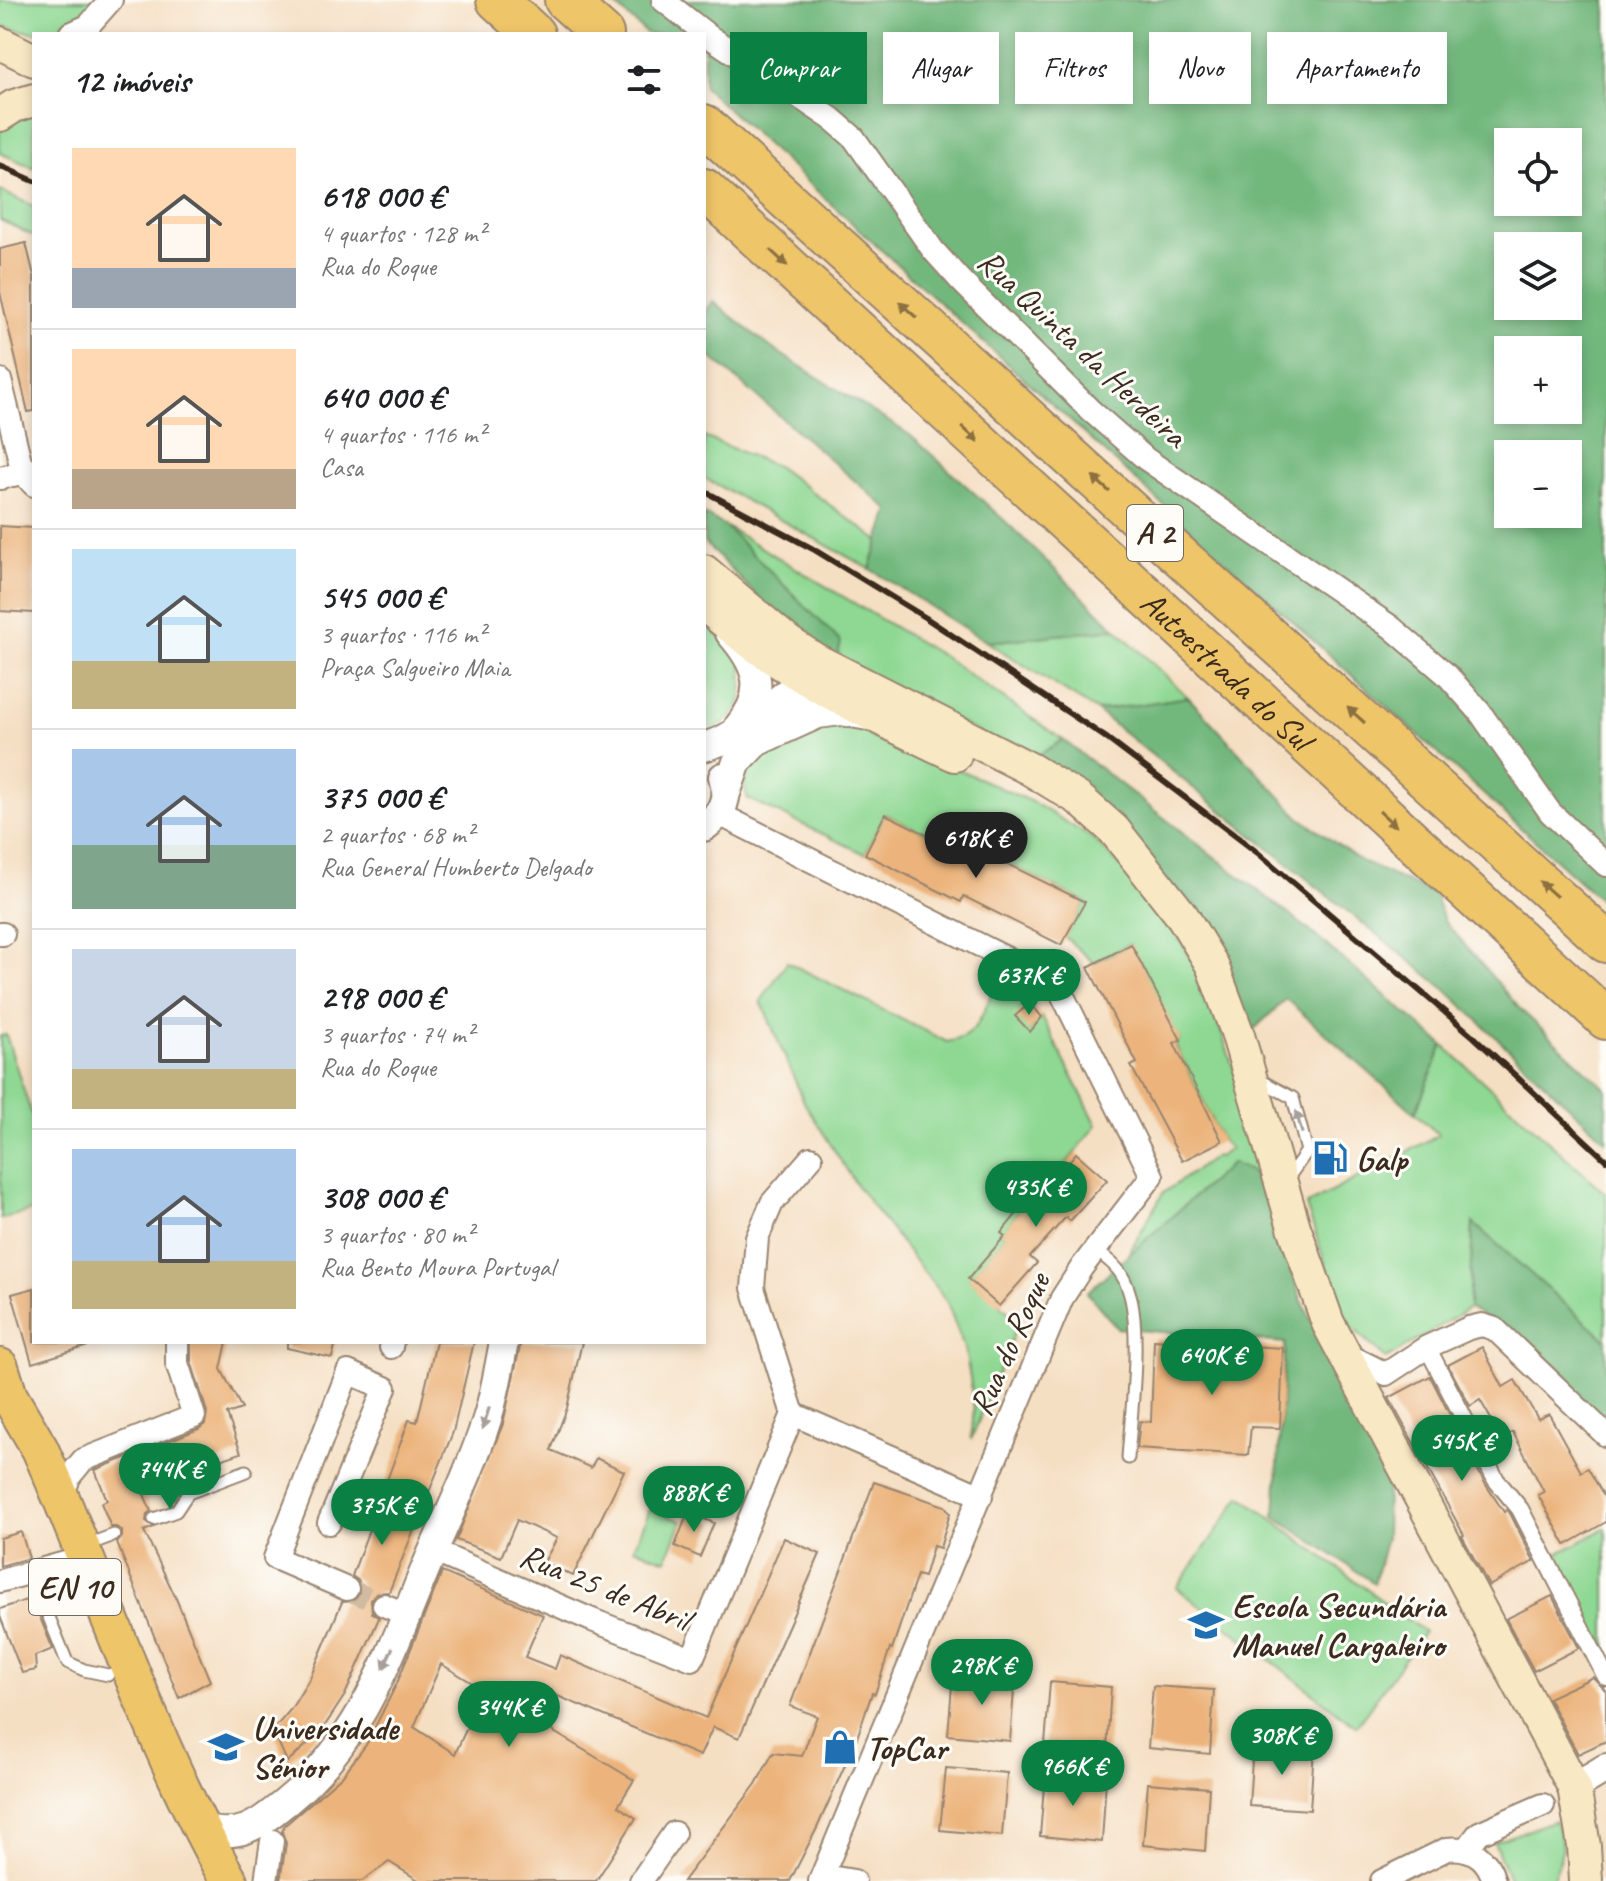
<!DOCTYPE html>
<html lang="pt">
<meta charset="utf-8">
<style>
:root{--surface:#fff;--page:#f6f6f6;--text:#202124;--muted:#757577;--line:#e0e0e0;--accent:#0b8043}
body{margin:0;font-family:Caveat,sans-serif;background:var(--page);color:var(--text);height:100vh;display:flex;flex-direction:column;font-size:30px;white-space:nowrap}
*{box-sizing:border-box;margin:0}
p{font-size:26px;color:var(--muted)}
.icon{flex:none;width:44px;height:44px;fill:none;stroke:currentColor;stroke-width:2;stroke-linecap:round;stroke-linejoin:round}
.map{position:relative;flex:1;overflow:hidden}
.panel{position:absolute;left:32px;top:32px;width:674px;height:1312px;display:flex;flex-direction:column;background:var(--surface);border-radius:0px;box-shadow:0 4px 12px #0003}
.panel>*{flex:none}
.guide{position:absolute;left:730px;top:32px;width:756px;height:72px;display:flex;gap:16px}
.controls{position:absolute;left:1494px;top:128px;display:grid;gap:16px}
.controls a{display:grid;place-items:center;width:88px;height:88px;border-radius:0px;background:var(--surface);box-shadow:0 4px 12px #0003;font-size:40px}
.price{position:absolute;translate:-50% -68px;padding:0 18px;border-radius:28px;background:var(--accent);color:#fff;font-size:26px;line-height:52px;filter:drop-shadow(0 2px 4px #0008)}
.price::after{content:'';position:absolute;left:50%;top:48px;width:24px;height:18px;margin-left:-12px;background:inherit;clip-path:polygon(0 0,100% 0,50% 100%)}
.price.on{background:#222;color:#fff}
ul{padding:0;list-style:none}
li{display:flex;align-items:center;gap:24px;height:200px;padding:0 40px}
li+li{border-top:2px solid var(--line)}
li span{display:grid;place-items:center;flex:none;width:224px;height:160px;border-radius:0px;color:#555}
li>.icon{margin-inline-start:auto}
span .icon{width:96px;height:96px;fill:#fffc;stroke-width:1}
li b{font-size:34px}
h2{display:flex;justify-content:space-between;align-items:center;height:96px;padding:0 40px;font-size:34px}
.chip{padding:0 28px;border-radius:0px;background:var(--surface);box-shadow:0 4px 12px #0003;font-size:28px;line-height:72px}
.chip.on{background:var(--accent);color:#fff}
.map>svg:first-child{display:block}
.green{fill:#8ed893;stroke:#648158;stroke-width:2}
.forest{fill:#72b87d;stroke:#56714e;stroke-width:2;fill-rule:evenodd}
.building{fill:#ecb47b;fill-rule:evenodd}
.lines{fill:none;stroke-linecap:round;stroke-linejoin:round}
.minor-tunnel{stroke:#d0bba2;stroke-width:22;stroke-dasharray:22 11;stroke-linecap:butt}
.service-casing{stroke:#988470;stroke-width:15}
.pedestrian-casing{stroke:#988470;stroke-width:20}
.minor-casing{stroke:#988470;stroke-width:26}
.tertiary-casing{stroke:#988470;stroke-width:32}
.secondary-casing{stroke:#988470;stroke-width:36}
.primary-casing{stroke:#988470;stroke-width:40}
.motorway-casing{stroke:#988470;stroke-width:44}
.service{stroke:#fff;stroke-width:11}
.pedestrian{stroke:#fff;stroke-width:16}
.minor{stroke:#fff;stroke-width:22}
.tertiary{stroke:#fff;stroke-width:28}
.secondary{stroke:#f8e8c3;stroke-width:32}
.primary{stroke:#eec569;stroke-width:36}
.motorway{stroke:#eec569;stroke-width:40}
.rail{stroke:#3b2a1e;stroke-width:6}
.oneway{fill:#8c7040}
.oneway2{fill:#a79f9a}
.labels{text-anchor:middle;dominant-baseline:central;stroke-width:6;stroke-linejoin:round;paint-order:stroke}
.shield{fill:#fdfcf7;stroke:#75695f;stroke-width:2}
.shield-label{font-size:32px;font-weight:bold;fill:#3b2a1e}
.street-label{font-size:34px;fill:#3b2a1e;stroke:#fdfcf7}
.poi-label{font-size:34px;font-weight:bold;fill:#3b2a1e;stroke:#fdfcf7;text-anchor:start}
</style>
<div class="map">
<svg width="1606" height="1881" viewBox="0 0 1606 1881">
<rect width="100%" height="100%" fill="#fdfcf7"/>
<filter id="ink" filterUnits="userSpaceOnUse"><feTurbulence type="fractalNoise" baseFrequency=".0125" numOctaves="2"/><feDisplacementMap in="SourceGraphic" scale="16" xChannelSelector="R" yChannelSelector="G"/><feConvolveMatrix kernelMatrix="1 2 1 2 8 2 1 2 1" color-interpolation-filters="sRGB"/></filter>
<filter id="wash" filterUnits="userSpaceOnUse"><feTurbulence type="fractalNoise" baseFrequency=".006" numOctaves="4" result="noise"/><feDisplacementMap in="SourceGraphic" scale="32" xChannelSelector="R" yChannelSelector="G"/><feGaussianBlur stdDeviation="1.8" result="paint"/><feColorMatrix in="noise" values="0 0 0 0 0 0 0 0 0 0 0 0 0 0 0 0 0 1.4 0 .05"/><feComposite in="paint" operator="in"/></filter>
<g filter="url(#wash)">
<rect width="100%" height="100%" fill="#f5dfc3"/>
<g class="green">
<path d="M0,0H99C72,39 42,36 0,26Z"/>
<path d="M34,112V168L0,153V127Z"/>
<path d="M0,191L34,206V236L0,220Z"/>
<path d="M704,437L778,467L879,541L870,569L704,478Z"/>
<path d="M725,526L944,657L1063,740L1031,760L837,659Z"/>
<path d="M704,620L742,660C743,704 745,713 704,735Z"/>
<path d="M1116,629L1188,697L1097,711L987,642Z"/>
<path d="M848,720L1034,803L1092,838L1140,885L1183,944L1205,983L1271,1181L1232,1163L1126,1258L1163,1193L1216,1156L1219,1157L1230,1149L1222,1141L1175,1044L1180,1040L1130,944L1094,963L1065,937L1085,902L986,853L981,861L885,814L865,854L748,799C735,770 768,743 792,734C809,727 830,724 848,720Z"/>
<path d="M787,962L947,1042C979,1037 982,1014 994,988L1030,1003L1031,1031L1042,1017L1097,1125L1041,1195L1035,1190L1002,1233L1005,1237L969,1279L1019,1321L971,1440L974,1409L970,1378L965,1350L947,1302L857,1186L805,1104L761,1001Z"/>
<path d="M6,1035L34,1122V1210L1,1219L0,1036Z"/>
<path d="M1443,1045L1606,1194V1340L1473,1223L1469,1308L1386,1359L1344,1320L1306,1205L1439,1135L1415,1113Z"/>
<path d="M1241,1496L1424,1632L1356,1726L1177,1588Z"/>
<path d="M650,1509L682,1521L666,1560L634,1548Z"/>
<path d="M1606,1528V1668L1546,1560Z"/>
<path d="M1555,1820L1563,1847L1553,1881H1510L1494,1842Z"/>
</g>
<g class="forest">
<path d="M610,0H1606V905L879,248L704,87V34H647ZM1508,142H1568V202H1508ZM1508,246H1568V306H1508ZM1508,350H1568V410H1508ZM1508,454H1568V514H1508Z"/>
<path d="M712,301L773,349L910,435L1005,521L1116,629L987,642L870,569L889,510L704,351V315Z"/>
<path d="M704,514L725,526L841,642L837,659L798,638L704,542Z"/>
<path d="M1188,697L1299,817L1362,862L1434,894L1445,922L1520,1009L1606,1089V1141L1445,989L1097,711Z"/>
<path d="M1063,740L1304,926L1443,1045L1415,1113L1286,999L1251,1032L1212,934L1031,760Z"/>
<path d="M1232,1163L1250,1171L1267,1191L1301,1299L1387,1481L1386,1537L1374,1583L1275,1516L1285,1343L1117,1328L1087,1292Z"/>
<path d="M1473,1223L1606,1340V1425L1496,1323L1469,1308Z"/>
</g>
<g id="blocks">
<g class="building">
<path d="M26,243L34,276V411L28,412L0,292V249Z"/>
<path d="M0,526L34,528V613L0,611Z"/>
<path d="M885,814L981,861L985,853L1085,902L1061,945L963,896L961,902L865,854Z"/>
<path d="M1131,944L1181,1040L1174,1043L1222,1141L1182,1161L1131,1066L1137,1063L1088,967Z"/>
<path d="M1030,1003L1042,1017L1030,1032L1015,1016Z"/>
<path d="M1076,1153L1107,1180L1070,1221L1066,1217L1030,1257L1037,1263L999,1306L968,1279L1005,1236L1001,1233L1036,1190L1041,1195Z"/>
<path d="M34,1288V1342H88V1346L32,1363L12,1294Z"/>
<path d="M1154,1340L1283,1348L1280,1428L1251,1427L1248,1455L1137,1448L1140,1421L1151,1422Z"/>
<path d="M191,1342H227L221,1369L242,1409L227,1414L241,1453L141,1487L151,1511L147,1514L146,1521L154,1527L144,1531L175,1596L210,1681L179,1698L117,1543L122,1537V1531L116,1527H111L101,1503L107,1500L95,1470L199,1429L205,1424L207,1412L191,1361Z"/>
<path d="M287,1342H336L332,1358L287,1348Z"/>
<path d="M436,1342H474L453,1432L389,1592L376,1593L371,1600L372,1613L379,1618L345,1695L320,1733L287,1762L273,1730L291,1709L310,1678L342,1602L355,1601L360,1594L359,1581L352,1576L409,1420L417,1422Z"/>
<path d="M521,1342H582L567,1408L551,1450L591,1468L596,1458L624,1471L573,1576L544,1562L557,1538L517,1520L501,1557L456,1540L503,1424Z"/>
<path d="M1482,1347L1503,1387L1515,1380L1538,1419L1549,1414L1581,1472L1588,1468L1606,1500V1522L1566,1545L1538,1495L1544,1492L1513,1432L1502,1438L1480,1400L1470,1406L1448,1365Z"/>
<path d="M1430,1376L1451,1417L1449,1418L1486,1485L1504,1512L1507,1510L1511,1515L1534,1561L1489,1586L1462,1536L1464,1535L1389,1398Z"/>
<path d="M874,1482L945,1506L950,1513L940,1548L933,1546L924,1577L917,1575L892,1649L890,1648L875,1694L872,1693L857,1738L817,1828L790,1881H683L756,1784L773,1753L802,1756L817,1716L790,1706Z"/>
<path d="M688,1512L714,1523L700,1557L675,1546Z"/>
<path d="M21,1532L29,1558L0,1566V1538Z"/>
<path d="M784,1538L820,1554L739,1738L713,1727L700,1756L546,1691L534,1720L634,1780L618,1806L636,1818L596,1881H420L389,1862L362,1881H280L286,1843L282,1832L284,1826L342,1776L366,1745L397,1683L442,1572L543,1615L525,1657L555,1669L560,1655L706,1718ZM441,1664L484,1690L455,1754L414,1727Z"/>
<path d="M1552,1596L1579,1648L1534,1671L1506,1619Z"/>
<path d="M32,1598L53,1649L35,1656L36,1670L22,1673L0,1616V1609Z"/>
<path d="M953,1673L1015,1678L1010,1741L948,1735Z"/>
<path d="M1593,1677L1606,1691V1741L1578,1754L1548,1698Z"/>
<path d="M1050,1682L1111,1687L1107,1750L1045,1744Z"/>
<path d="M1153,1686L1214,1690L1210,1754L1148,1748Z"/>
<path d="M1253,1744L1314,1748L1310,1810L1249,1806Z"/>
<path d="M946,1768L1007,1773L1002,1836L940,1830Z"/>
<path d="M1045,1774L1106,1779L1102,1842L1040,1836Z"/>
<path d="M1148,1783L1209,1788L1205,1851L1143,1845Z"/>
</g>
</g>
</g>
<g filter="url(#ink)">
<use href="#blocks" fill-opacity="0" stroke="#988470" stroke-width="2"/>
<g class="lines">
<path class="minor-tunnel" d="M347,1589L384,1605"/>
<g class="service-casing">
<g id="service">
<path d="M1256,1078L1293,1098L1307,1151L1285,1182"/>
<path d="M1095,1250C1109,1260 1121,1269 1127,1286C1143,1324 1131,1414 1128,1458"/>
<path d="M154,1519L176,1511L188,1493L246,1471"/>
<path d="M95,1542L114,1535"/>
<path d="M51,1568L38,1590L67,1662L84,1670L108,1675"/>
</g>
</g>
<g class="pedestrian-casing">
<path id="pedestrian" d="M1427,1347L1496,1480L1520,1509L1606,1677"/>
</g>
<g class="minor-casing">
<g id="minor">
<path d="M663,0L710,37L832,119L854,138L933,250L960,280L1090,410L1146,459L1391,627L1447,675L1479,711L1550,812L1606,865"/>
<path d="M70,34L88,26L111,0"/>
<path d="M0,380L23,473L34,485"/>
<path d="M0,478L34,470"/>
<path d="M719,814L1057,984L1152,1176L1082,1267L1062,1298L820,1881"/>
<path d="M0,934H3"/>
<path d="M391,1347L392,1342"/>
<path d="M1344,1353L1386,1374L1427,1347L1469,1328L1482,1325L1495,1329L1606,1435"/>
<path d="M793,1414L981,1496"/>
<path d="M62,1499L69,1477L83,1460L194,1416L177,1363V1342"/>
<path d="M329,1523L385,1388L348,1372L275,1558L347,1589"/>
<path d="M433,1551L592,1620L692,1659L793,1414L753,1288L757,1238L772,1203L811,1158"/>
<path d="M0,1581L65,1563"/>
<path d="M384,1605L407,1615"/>
<path d="M1466,1850L1479,1833L1543,1805"/>
<path d="M824,1876L854,1881"/>
<path d="M266,1881L272,1841"/>
<path d="M641,1881L674,1833"/>
<path d="M1382,1881L1447,1849C1471,1846 1488,1858 1494,1881"/>
</g>
</g>
<g class="tertiary-casing">
<g id="tertiary">
<path d="M730,633C758,665 768,691 739,726"/>
<path d="M784,727C801,709 812,694 803,668"/>
<path d="M704,747L721,741L750,724L800,682L811,679L826,681"/>
<path d="M726,793L737,762L756,742L818,714L841,711L868,716"/>
<path d="M704,827C722,814 730,799 723,777"/>
<path d="M1574,1787L1606,1768"/>
<path d="M199,1828C240,1840 255,1827 286,1802C365,1738 391,1650 429,1560C449,1514 472,1467 487,1419C495,1394 499,1367 504,1342"/>
</g>
</g>
<g class="secondary-casing">
<g id="secondary">
<path d="M0,43L34,60"/>
<path d="M0,115L14,106L34,100"/>
<path d="M704,571L788,642L814,659L1030,769L1079,799L1114,830L1183,917L1212,965L1237,1032L1294,1227L1328,1323L1574,1787L1584,1846L1586,1881"/>
<path d="M704,604C777,671 866,713 955,755"/>
</g>
</g>
<g class="primary-casing">
<path id="primary" d="M0,1367L9,1396L40,1449L51,1474C109,1610 156,1752 229,1881"/>
</g>
<g class="motorway-casing">
<g id="motorway">
<path d="M497,0L534,34"/>
<path d="M565,0L603,34"/>
<path d="M704,125L1606,942"/>
<path id="s1" d="M704,189L1606,1019"/>
</g>
</g>
<use href="#service" class="service"/>
<use href="#pedestrian" class="pedestrian"/>
<use href="#minor" class="minor"/>
<use href="#tertiary" class="tertiary"/>
<use href="#secondary" class="secondary"/>
<use href="#primary" class="primary"/>
<use href="#motorway" class="motorway"/>
<g class="rail">
<path d="M0,166L34,181"/>
<path d="M704,491L813,549L926,618L1105,737L1258,853L1474,1037L1606,1160"/>
</g>
</g>
<defs><path id="oneway-solid" d="M-6-.8H1V-3.2L6.5 0L1 3.2V.8H-6Z" transform="scale(2)"/></defs>
<g class="oneway">
<use href="#oneway-solid" transform="translate(779 258) rotate(43)"/>
<use href="#oneway-solid" transform="translate(908 310) rotate(-138)"/>
<use href="#oneway-solid" transform="translate(970 434) rotate(43)"/>
<use href="#oneway-solid" transform="translate(1101 484) rotate(-138)"/>
<use href="#oneway-solid" transform="translate(1356 715) rotate(-138)"/>
<use href="#oneway-solid" transform="translate(1388 819) rotate(42)"/>
<use href="#oneway-solid" transform="translate(1548 889) rotate(-138)"/>
</g>
<g class="oneway2">
<use href="#oneway-solid" transform="translate(1299 1122) rotate(-105)"/>
<use href="#oneway-solid" transform="translate(486 1418) rotate(107)"/>
<use href="#oneway-solid" transform="translate(388 1658) rotate(114)"/>
</g>
</g>
<defs>
<g id="fuel-bare" transform="scale(2.76)"><path d="M-5.5-6h7V0h2V4h1.3V-2.5L3-4.5l.8-.8L6-3V5H2.5V1h-1V6h-7ZM-4.2-4.7v3.2H.2V-4.7Z" fill="#1f6fb2" stroke="#fdfcf7" stroke-width="2.5" paint-order="stroke"/></g>
<g id="school-bare" transform="scale(2.76)"><path d="M0-5L7-2L0 1L-7-2ZM-4 1L0 2.5L4 1V4Q0 6-4 4Z" fill="#1f6fb2" stroke="#fdfcf7" stroke-width="2.5" paint-order="stroke"/></g>
<g id="university-bare" transform="scale(2.76)"><path d="M0-5L7-2L0 1L-7-2ZM-4 1L0 2.5L4 1V4Q0 6-4 4Z" fill="#1f6fb2" stroke="#fdfcf7" stroke-width="2.5" paint-order="stroke"/></g>
<g id="shop-bare" transform="scale(2.76)"><path d="M-5-2.5h2.3a2.7 3.5 0 0 1 5.4 0H5L5.5 6h-11ZM-1.5-2.5h3a1.5 2.3 0 0 0-3 0Z" fill="#1f6fb2" stroke="#fdfcf7" stroke-width="2.5" paint-order="stroke"/></g>
</defs>
<g fill-rule="evenodd">
<use href="#fuel-bare" x="1330" y="1158"/>
<use href="#school-bare" x="1206" y="1625"/>
<use href="#university-bare" x="226" y="1747"/>
<use href="#shop-bare" x="840" y="1747"/>
</g>
<g class="labels">
<g class="shield">
<rect x="1127" y="505" width="56" height="56" rx="6"/>
<rect x="29" y="1559" width="92" height="56" rx="6"/>
</g>
<g class="shield-label">
<text x="1155" y="533">A 2</text>
<text x="75" y="1587">EN 10</text>
</g>
<g class="street-label">
<text transform="translate(1083 348) rotate(43)">Rua Quinta da Herdeira</text>
<text stroke="none"><textPath href="#s1" startOffset="710">Autoestrada do Sul</textPath></text>
<text transform="translate(1009 1344) rotate(-66)">Rua do Roque</text>
<text transform="translate(605 1587) rotate(22)">Rua 25 de Abril</text>
</g>
<g class="poi-label">
<text x="1356" y="1158">Galp</text>
<text x="1232" y="1605">Escola Secundária<tspan x="1232" dy="39">Manuel Cargaleiro</tspan></text>
<text x="252" y="1727">Universidade<tspan x="252" dy="39">Sénior</tspan></text>
<text x="866" y="1747">TopCar</text>
</g>
</g>
</svg>
<div class="controls">
<a><svg class="icon" aria-label="locate" viewBox="0 0 24 24"><circle cx="12" cy="12" r="6"/><path d="M12 2v4M12 18v4M2 12h4M18 12h4"/></svg></a>
<a><svg class="icon" aria-label="layers" viewBox="0 0 24 24"><path d="M12 4l9 5-9 5-9-5zM3 14l9 5 9-5"/></svg></a>
<a>+</a>
<a>−</a>
</div>
<b class="price on" style="left:976px;top:880px">618K €</b>
<b class="price" style="left:1029px;top:1017px">637K €</b>
<b class="price" style="left:1036px;top:1229px">435K €</b>
<b class="price" style="left:1212px;top:1397px">640K €</b>
<b class="price" style="left:1462px;top:1483px">545K €</b>
<b class="price" style="left:170px;top:1511px">744K €</b>
<b class="price" style="left:694px;top:1534px">888K €</b>
<b class="price" style="left:382px;top:1547px">375K €</b>
<b class="price" style="left:982px;top:1707px">298K €</b>
<b class="price" style="left:509px;top:1749px">344K €</b>
<b class="price" style="left:1282px;top:1777px">308K €</b>
<b class="price" style="left:1073px;top:1808px">966K €</b>
<div class="guide">
<a class="chip on">Comprar</a>
<a class="chip">Alugar</a>
<a class="chip">Filtros</a>
<a class="chip">Novo</a>
<a class="chip">Apartamento</a>
</div>
<section class="panel">
<h2>12 imóveis<svg class="icon" aria-label="filters" viewBox="0 0 24 24"><path d="M4 7h16M4 17h16"/><circle cx="9" cy="7" r="2"/><circle cx="15" cy="17" r="2"/></svg></h2>
<ul>
<li><span style="background:linear-gradient(#ffd9b3 75%,#9aa5b1 0)"><svg class="icon" aria-label="home" viewBox="0 0 24 24"><path d="M3 11l9-7 9 7M6 9v11h12V9"/></svg></span><div><b>618 000 €</b><p>4 quartos · 128 m²</p><p>Rua do Roque</p></div></li>
<li><span style="background:linear-gradient(#ffd9b3 75%,#b9a48a 0)"><svg class="icon" aria-label="home" viewBox="0 0 24 24"><path d="M3 11l9-7 9 7M6 9v11h12V9"/></svg></span><div><b>640 000 €</b><p>4 quartos · 116 m²</p><p>Casa</p></div></li>
<li><span style="background:linear-gradient(#bfe0f5 70%,#c2b280 0)"><svg class="icon" aria-label="home" viewBox="0 0 24 24"><path d="M3 11l9-7 9 7M6 9v11h12V9"/></svg></span><div><b>545 000 €</b><p>3 quartos · 116 m²</p><p>Praça Salgueiro Maia</p></div></li>
<li><span style="background:linear-gradient(#a9c7e8 60%,#7fa58c 0)"><svg class="icon" aria-label="home" viewBox="0 0 24 24"><path d="M3 11l9-7 9 7M6 9v11h12V9"/></svg></span><div><b>375 000 €</b><p>2 quartos · 68 m²</p><p>Rua General Humberto Delgado</p></div></li>
<li><span style="background:linear-gradient(#c9d6e8 75%,#c2b280 0)"><svg class="icon" aria-label="home" viewBox="0 0 24 24"><path d="M3 11l9-7 9 7M6 9v11h12V9"/></svg></span><div><b>298 000 €</b><p>3 quartos · 74 m²</p><p>Rua do Roque</p></div></li>
<li><span style="background:linear-gradient(#a9c7e8 70%,#c2b280 0)"><svg class="icon" aria-label="home" viewBox="0 0 24 24"><path d="M3 11l9-7 9 7M6 9v11h12V9"/></svg></span><div><b>308 000 €</b><p>3 quartos · 80 m²</p><p>Rua Bento Moura Portugal</p></div></li>
</ul>
</section>
</div>
